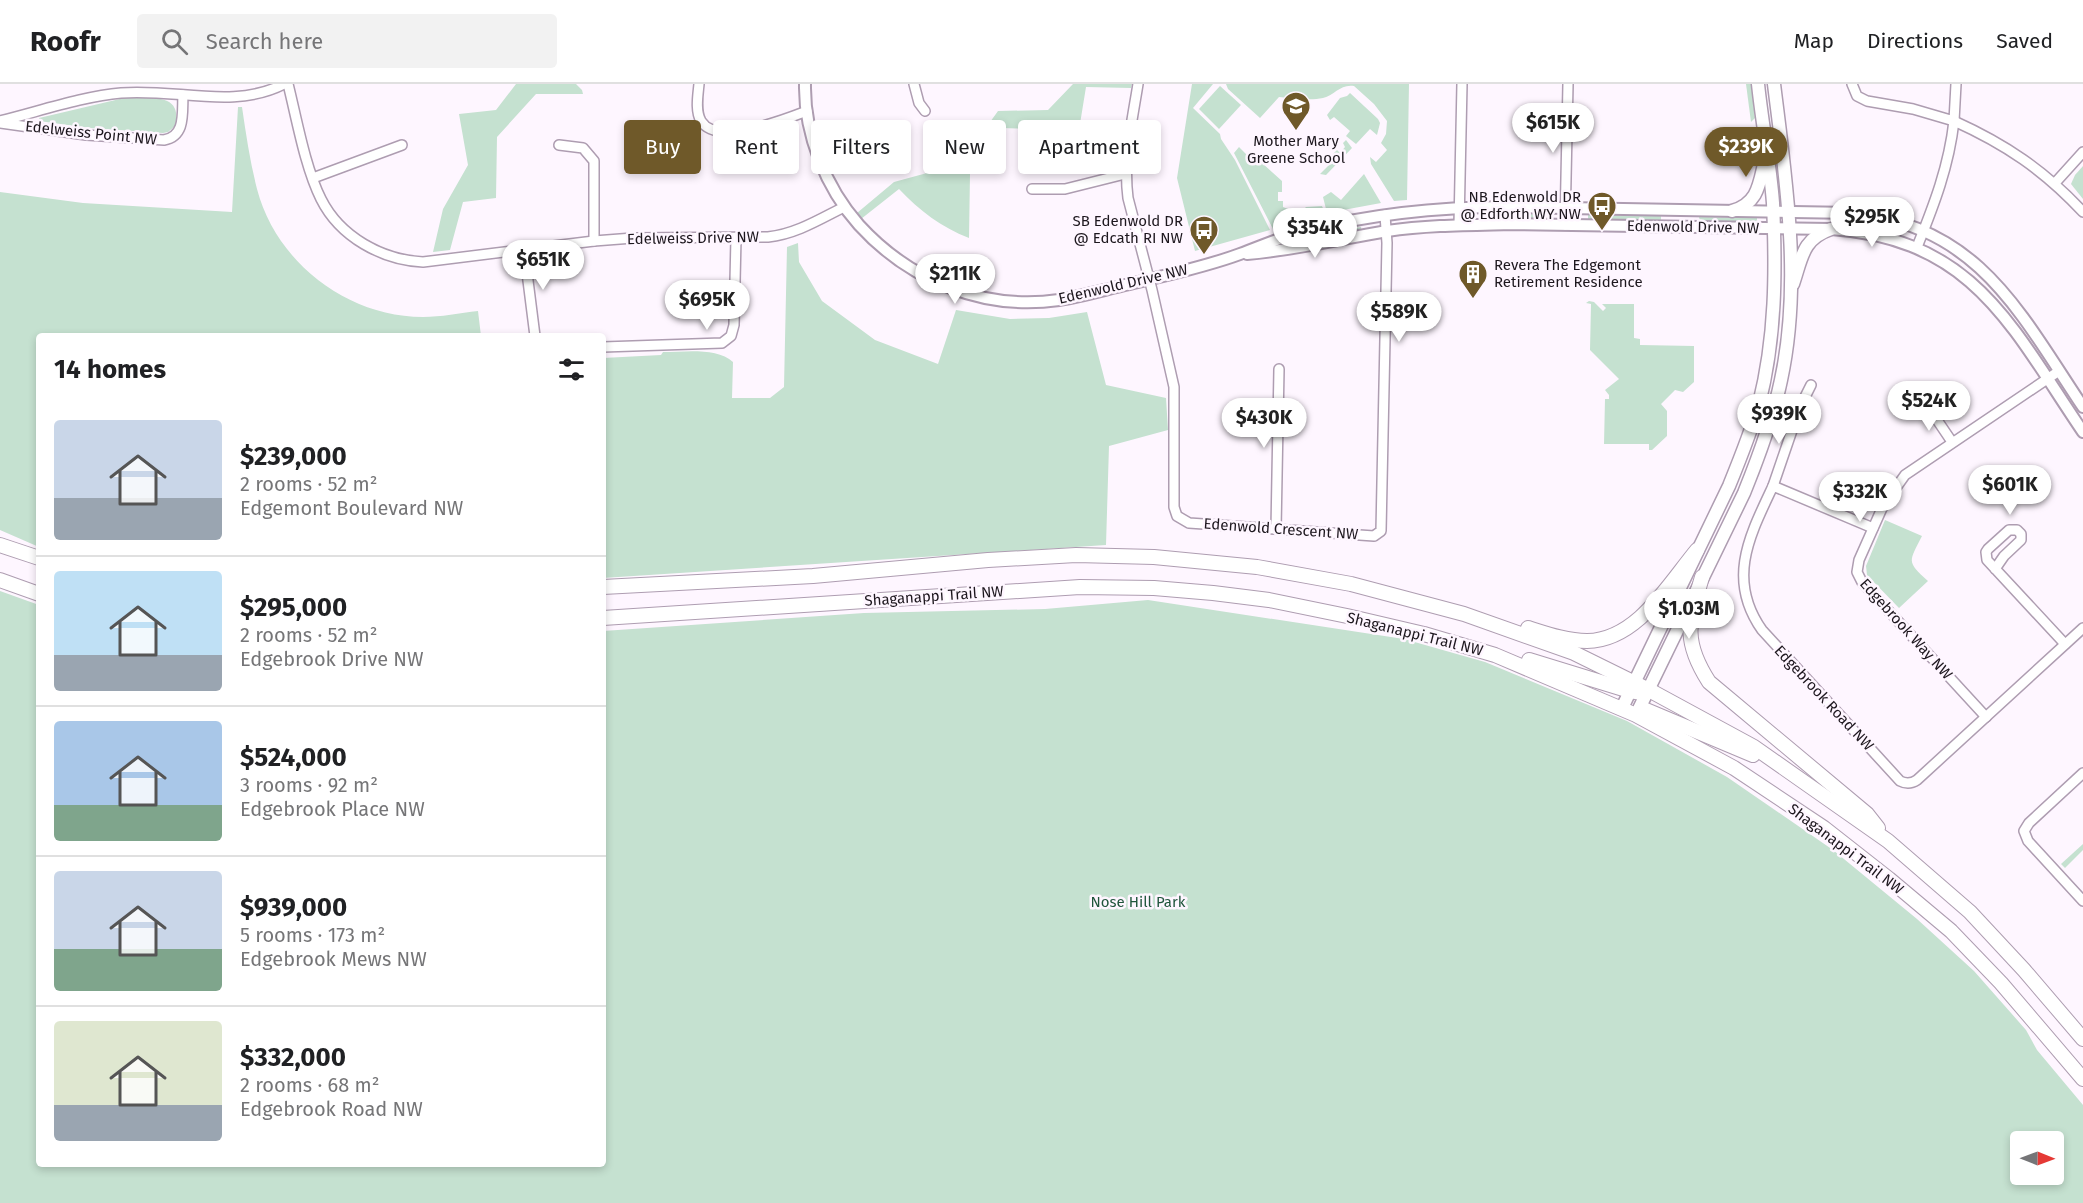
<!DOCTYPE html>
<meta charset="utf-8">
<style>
:root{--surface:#fff;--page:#f2f2f2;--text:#202124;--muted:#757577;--line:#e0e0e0;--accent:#6f5929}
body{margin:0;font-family:"Fira Sans",sans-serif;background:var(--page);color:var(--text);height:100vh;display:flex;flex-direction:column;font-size:22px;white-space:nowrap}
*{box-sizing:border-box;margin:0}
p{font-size:20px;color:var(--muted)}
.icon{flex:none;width:33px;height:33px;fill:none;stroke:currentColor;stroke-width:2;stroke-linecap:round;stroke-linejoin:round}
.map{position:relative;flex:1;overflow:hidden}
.panel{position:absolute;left:36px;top:249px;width:570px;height:834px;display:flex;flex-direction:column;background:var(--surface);border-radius:6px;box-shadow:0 3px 9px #0003}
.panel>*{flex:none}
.banner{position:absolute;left:624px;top:36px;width:570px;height:54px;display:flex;gap:12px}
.needle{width:39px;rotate:91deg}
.controls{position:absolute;left:2010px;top:1047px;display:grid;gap:12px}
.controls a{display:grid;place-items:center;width:54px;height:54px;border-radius:6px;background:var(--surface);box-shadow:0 3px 9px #0003;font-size:30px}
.price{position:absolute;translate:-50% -51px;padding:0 14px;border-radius:21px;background:#fff;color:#222;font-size:20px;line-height:39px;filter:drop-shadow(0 2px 3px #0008)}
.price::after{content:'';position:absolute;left:50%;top:36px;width:18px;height:14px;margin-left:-9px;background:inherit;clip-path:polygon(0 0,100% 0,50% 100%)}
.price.current{background:var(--accent);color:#fff}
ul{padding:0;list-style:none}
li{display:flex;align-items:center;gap:18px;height:150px;padding:0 18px}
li+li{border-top:2px solid var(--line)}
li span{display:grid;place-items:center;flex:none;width:168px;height:120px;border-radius:6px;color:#555}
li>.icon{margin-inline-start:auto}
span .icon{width:72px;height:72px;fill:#fffc;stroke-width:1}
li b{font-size:26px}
h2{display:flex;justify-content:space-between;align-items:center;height:72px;padding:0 18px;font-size:26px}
.tag{padding:0 21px;border-radius:6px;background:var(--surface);box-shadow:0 3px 9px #0003;font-size:21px;line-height:54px}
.tag.current{background:var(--accent);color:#fff}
header{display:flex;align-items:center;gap:36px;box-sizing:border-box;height:84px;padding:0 30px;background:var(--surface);border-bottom:2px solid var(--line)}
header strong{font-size:28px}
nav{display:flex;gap:33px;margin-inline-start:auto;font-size:21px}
.search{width:420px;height:54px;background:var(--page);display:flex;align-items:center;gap:15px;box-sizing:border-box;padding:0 21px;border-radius:6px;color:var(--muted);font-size:22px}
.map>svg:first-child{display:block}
.green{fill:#c5e1d0;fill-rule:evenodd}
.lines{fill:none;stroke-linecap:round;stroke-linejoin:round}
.minor-casing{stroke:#ae9db1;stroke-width:12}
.tertiary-casing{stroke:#ae9db1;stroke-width:14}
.secondary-casing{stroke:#ae9db1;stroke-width:15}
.primary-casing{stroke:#ae9db1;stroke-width:16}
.minor{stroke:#fff;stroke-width:9}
.tertiary{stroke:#fff;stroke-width:10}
.secondary{stroke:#fff;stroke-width:12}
.primary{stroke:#fff;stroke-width:14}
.labels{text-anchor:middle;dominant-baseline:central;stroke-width:5;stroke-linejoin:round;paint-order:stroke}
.street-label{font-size:15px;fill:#1d171e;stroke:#fef6ff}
.poi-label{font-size:15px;fill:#1d171e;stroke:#fef6ff;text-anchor:end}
.park-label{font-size:15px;fill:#20553c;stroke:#fef6ff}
</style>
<header>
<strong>Roofr</strong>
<div class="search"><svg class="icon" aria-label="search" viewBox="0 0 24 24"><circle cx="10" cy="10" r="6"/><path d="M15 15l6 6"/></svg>Search here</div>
<nav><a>Map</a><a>Directions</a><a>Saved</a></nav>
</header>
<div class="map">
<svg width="2083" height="1119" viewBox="0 0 2083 1119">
<rect width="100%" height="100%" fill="#fef6ff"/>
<g class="green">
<path d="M516,0H576L582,6L583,10H536L497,53L496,114L463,118L450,166L433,168L443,125L468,81L459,30L496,26Z"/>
<path d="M1073,0H1132L1131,4L1086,3L1079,46L1001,44L970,90L969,154C941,143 920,127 899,105L861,135L857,129L894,98L960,80L998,27L1048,26Z"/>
<path d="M1192,0H1213L1193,24L1220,50L1221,55L1235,76L1270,146L1195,167L1177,94Z"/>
<path d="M1226,0H1409L1407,116L1394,117L1371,80L1370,73L1376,78L1387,66L1381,59L1386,50L1387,37L1374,20L1354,2C1340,0 1335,11 1323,14C1310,17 1293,14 1279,13L1260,34L1228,5Z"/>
<path d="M1746,0H1751L1755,34L1751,38Z"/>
<path d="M1220,2L1241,21L1219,45L1199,25Z"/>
<path d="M1350,9L1378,35L1380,39L1377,51L1370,45L1356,60L1346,52L1350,47L1334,33L1330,36L1327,31L1340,14L1347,12Z"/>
<path d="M124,14C147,15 184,7 175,42L168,48L163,49L89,44L39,37V34Z"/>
<path d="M238,23H242C246,50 250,78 257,105C276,178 347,233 423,233C441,233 460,229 478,227L481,252H39V463L0,446V108L83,119L232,128Z"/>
<path d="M1346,56L1352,64L1326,91L1320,90L1332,78L1329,74L1337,66L1340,69L1345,63L1343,59Z"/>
<path d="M1239,63L1249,73L1252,70L1282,97V108H1278V117H1283V123L1293,127H1302L1306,123L1322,122L1325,129L1273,145L1234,69Z"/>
<path d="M2083,82V115L2071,100L2075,91Z"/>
<path d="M1364,90L1381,119L1327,129L1323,113L1331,108L1341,116Z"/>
<path d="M1482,130H1543V134L1482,133Z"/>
<path d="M1588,131L1661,132V136L1588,135Z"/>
<path d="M1699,133L1757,134V138L1700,137Z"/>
<path d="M1361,143V147L1285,162L1284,160Z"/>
<path d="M798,159L799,178L822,217L875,256L938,280L956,226L1010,235L1049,234L1087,228L1106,301L1166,314L1168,346L1109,362L1106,461L603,494V274L661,271L663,268C684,268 717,263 733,278L732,314H770L784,303L787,163Z"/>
<path d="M1589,217L1594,218L1603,227L1606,224L1602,220H1634V254L1640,255V261L1694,262V298L1683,308L1675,306L1661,320L1667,327V352L1652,366H1649V360H1604L1605,315H1609V311L1605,306L1619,295L1590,266L1591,220L1586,219Z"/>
<path d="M1885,436L1922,452C1909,478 1906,477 1928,497L1899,524L1867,491L1866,482Z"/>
<path d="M0,507L39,521V1080H603V547L864,529L1045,525L1148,516L1404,555L1485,578L1627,637L1727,693L1833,766L1917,835L1974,887L2026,946L2037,966L2083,1021V1119H0ZM2020,1058H2054V1090H2020Z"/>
<path d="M2083,760V766L2065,784L2061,780Z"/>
</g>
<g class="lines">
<g class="minor-casing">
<g id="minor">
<path d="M288,0C297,36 305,83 321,115C340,153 382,176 423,178L594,157L633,154L768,153C796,150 820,135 844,123"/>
<path d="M699,0C698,11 695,27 701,37C717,63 786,35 807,27"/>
<path d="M914,0L919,19L925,27"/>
<path d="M1138,0C1132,38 1123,76 1128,114L1152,206L1174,303V423L1177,432L1189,439L1374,452L1381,447L1387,159L1385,131"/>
<path d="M1852,0L1857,12L1867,17L1913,25L1954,37L1956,0"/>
<path d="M0,37C37,28 84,12 121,9C175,4 234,26 284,0"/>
<path d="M0,39L86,51L164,56C186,52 182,29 183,11"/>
<path d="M559,61L583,64L594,77V157"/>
<path d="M313,94L402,61"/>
<path d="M2055,99L2083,68"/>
<path d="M1032,105H1065L1125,90"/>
<path d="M1459,141L1462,0"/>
<path d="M1565,141L1568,0"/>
<path d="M1917,163C1934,121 1949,82 1954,37C2005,60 2044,86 2083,128"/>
<path d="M524,165L535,252"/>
<path d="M603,263L722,259L731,252L734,241L736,154"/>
<path d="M1929,324L1952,358"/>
<path d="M1773,402L1800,323L1811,301"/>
<path d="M1873,444L1773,402C1750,451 1726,495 1762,546L1900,697C1906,700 1911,700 1917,696L2083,544"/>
<path d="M1276,445L1279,285"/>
<path d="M1995,485L2004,472L2021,456V450L2017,446H2009L1988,465L1986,468L1987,476L2065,560"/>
<path d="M1986,633L1862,498L1857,488L1859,476L1883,422L1905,391L2059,287"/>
<path d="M2083,689L2029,739L2024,747L2028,757L2083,817"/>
</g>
</g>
<g class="tertiary-casing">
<g id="tertiary">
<path d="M805,0C804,50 826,104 859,141C910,197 984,227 1059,216C1083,212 1107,205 1130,200C1167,191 1205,183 1240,170C1262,162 1282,153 1304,147C1371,130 1438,123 1506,123L1853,129C1979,142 2020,229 2083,323"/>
<path d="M1247,170C1295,166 1340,155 1387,147C1428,141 1469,141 1511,140L1831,145C1974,155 2011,242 2083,348"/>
</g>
</g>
<g class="secondary-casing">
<g id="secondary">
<path d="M1732,127C1757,120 1759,102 1764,80"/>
<path d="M1793,200C1802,174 1802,155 1831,145"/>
<path d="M1622,624L1729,402C1740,375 1751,348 1759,320C1776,253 1776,187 1773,119C1770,79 1762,39 1758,0"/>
<path d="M1636,631L1744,409C1759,372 1773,335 1781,296C1802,199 1786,97 1774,0"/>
</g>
</g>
<g class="primary-casing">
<g id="primary">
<path d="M0,461L39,474"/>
<path d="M1702,493C1689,538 1682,556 1709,598L1867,730L1878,744"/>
<path d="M0,496L39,510"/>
<path d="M603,503L813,492L988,476L1076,471L1154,473L1257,483L1351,500L1464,530L1574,569L1649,606L1754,663L1888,757L1970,828L2024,886L2083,955"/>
<path d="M603,534L1080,503L1154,504L1213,509L1269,516L1347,532L1424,550L1495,571L1636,631L1734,684L1824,744L1889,795L1951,847L2001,899L2083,995"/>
<path d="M1528,544C1547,550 1567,557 1587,557C1637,556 1668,501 1697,466"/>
<path d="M1529,576L1630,607L1642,609L1646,607"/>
<path d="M1641,624L1753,671"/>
</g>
</g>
<use href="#minor" class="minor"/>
<use href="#tertiary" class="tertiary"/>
<use href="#secondary" class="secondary"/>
<use href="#primary" class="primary"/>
</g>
<defs>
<g id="school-pin" transform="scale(1.5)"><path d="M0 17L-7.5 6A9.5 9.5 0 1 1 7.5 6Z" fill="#6f5929" stroke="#fef6ff"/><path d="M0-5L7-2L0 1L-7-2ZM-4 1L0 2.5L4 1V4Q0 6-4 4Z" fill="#fff"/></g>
<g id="bus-pin" transform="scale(1.5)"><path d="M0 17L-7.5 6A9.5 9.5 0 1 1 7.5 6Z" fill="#6f5929" stroke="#fef6ff"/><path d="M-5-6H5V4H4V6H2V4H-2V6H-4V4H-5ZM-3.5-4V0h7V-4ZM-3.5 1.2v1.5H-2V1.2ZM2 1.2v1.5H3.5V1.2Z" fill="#fff"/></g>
<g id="building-pin" transform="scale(1.5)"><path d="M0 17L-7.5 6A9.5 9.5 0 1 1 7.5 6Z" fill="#6f5929" stroke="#fef6ff"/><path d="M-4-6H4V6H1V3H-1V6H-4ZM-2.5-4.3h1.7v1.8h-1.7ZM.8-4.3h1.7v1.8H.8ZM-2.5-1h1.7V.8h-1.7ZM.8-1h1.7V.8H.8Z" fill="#fff"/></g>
</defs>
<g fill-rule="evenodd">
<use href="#school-pin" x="1296" y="22"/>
<use href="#bus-pin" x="1602" y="122"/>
<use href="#bus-pin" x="1204" y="146"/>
<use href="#building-pin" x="1473" y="190"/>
</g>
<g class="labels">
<g class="street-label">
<text transform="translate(91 49) rotate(6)">Edelweiss Point NW</text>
<text transform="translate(1693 143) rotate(1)">Edenwold Drive NW</text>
<text transform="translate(693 154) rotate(-1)">Edelweiss Drive NW</text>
<text transform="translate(1123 200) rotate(-13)">Edenwold Drive NW</text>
<text transform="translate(1281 445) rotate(4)">Edenwold Crescent NW</text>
<text transform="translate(934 512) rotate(-4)">Shaganappi Trail NW</text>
<text transform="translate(1906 545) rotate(48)">Edgebrook Way NW</text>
<text transform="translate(1415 550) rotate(14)">Shaganappi Trail NW</text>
<text transform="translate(1824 614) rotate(47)">Edgebrook Road NW</text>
<text transform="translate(1846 765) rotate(37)">Shaganappi Trail NW</text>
</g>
<g class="poi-label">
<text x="1296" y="57" text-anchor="middle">Mother Mary<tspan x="1296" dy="17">Greene School</tspan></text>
<text x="1581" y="113">NB Edenwold DR<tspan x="1581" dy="17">@ Edforth WY NW</tspan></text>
<text x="1183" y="137">SB Edenwold DR<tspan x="1183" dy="17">@ Edcath RI NW</tspan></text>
<text x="1494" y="181" text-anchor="start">Revera The Edgemont<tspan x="1494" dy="17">Retirement Residence</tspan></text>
</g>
<g class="park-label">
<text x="1138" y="818">Nose Hill Park</text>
</g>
</g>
</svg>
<div class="controls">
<a><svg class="needle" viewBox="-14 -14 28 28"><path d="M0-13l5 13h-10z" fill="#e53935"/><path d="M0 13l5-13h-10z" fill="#757577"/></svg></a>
</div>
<b class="price" style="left:1553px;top:70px">$615K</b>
<b class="price current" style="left:1746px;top:94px">$239K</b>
<b class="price" style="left:1872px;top:164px">$295K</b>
<b class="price" style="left:1315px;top:175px">$354K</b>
<b class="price" style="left:543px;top:207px">$651K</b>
<b class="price" style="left:955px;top:221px">$211K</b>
<b class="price" style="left:707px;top:247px">$695K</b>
<b class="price" style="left:1399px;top:259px">$589K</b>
<b class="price" style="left:1929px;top:348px">$524K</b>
<b class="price" style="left:1779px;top:361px">$939K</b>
<b class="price" style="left:1264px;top:365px">$430K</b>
<b class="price" style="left:2010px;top:432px">$601K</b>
<b class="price" style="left:1860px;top:439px">$332K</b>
<b class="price" style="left:1689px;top:556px">$1.03M</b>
<div class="banner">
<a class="tag current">Buy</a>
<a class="tag">Rent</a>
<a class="tag">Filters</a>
<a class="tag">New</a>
<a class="tag">Apartment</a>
</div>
<section class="panel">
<h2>14 homes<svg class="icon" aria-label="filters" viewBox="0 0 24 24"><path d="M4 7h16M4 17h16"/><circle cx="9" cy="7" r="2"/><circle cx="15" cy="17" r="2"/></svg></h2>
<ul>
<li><span style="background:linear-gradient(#c9d6e8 65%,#9aa5b1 0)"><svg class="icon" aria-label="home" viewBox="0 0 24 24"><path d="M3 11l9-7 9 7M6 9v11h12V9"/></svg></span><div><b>$239,000</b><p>2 rooms · 52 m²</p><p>Edgemont Boulevard NW</p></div></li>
<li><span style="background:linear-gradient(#bfe0f5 70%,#9aa5b1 0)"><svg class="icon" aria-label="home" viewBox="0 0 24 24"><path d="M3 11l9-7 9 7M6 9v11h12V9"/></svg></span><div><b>$295,000</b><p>2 rooms · 52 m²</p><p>Edgebrook Drive NW</p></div></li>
<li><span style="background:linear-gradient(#a9c7e8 70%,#7fa58c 0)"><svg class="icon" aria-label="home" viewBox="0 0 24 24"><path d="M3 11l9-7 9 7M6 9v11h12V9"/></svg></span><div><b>$524,000</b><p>3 rooms · 92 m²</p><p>Edgebrook Place NW</p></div></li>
<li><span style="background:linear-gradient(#c9d6e8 65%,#7fa58c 0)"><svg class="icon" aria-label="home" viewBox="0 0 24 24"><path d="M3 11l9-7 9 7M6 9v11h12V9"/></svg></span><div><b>$939,000</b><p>5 rooms · 173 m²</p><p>Edgebrook Mews NW</p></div></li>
<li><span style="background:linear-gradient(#dfe7d0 70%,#9aa5b1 0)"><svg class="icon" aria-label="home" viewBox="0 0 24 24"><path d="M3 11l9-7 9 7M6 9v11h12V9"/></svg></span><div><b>$332,000</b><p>2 rooms · 68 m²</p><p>Edgebrook Road NW</p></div></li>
</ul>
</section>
</div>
